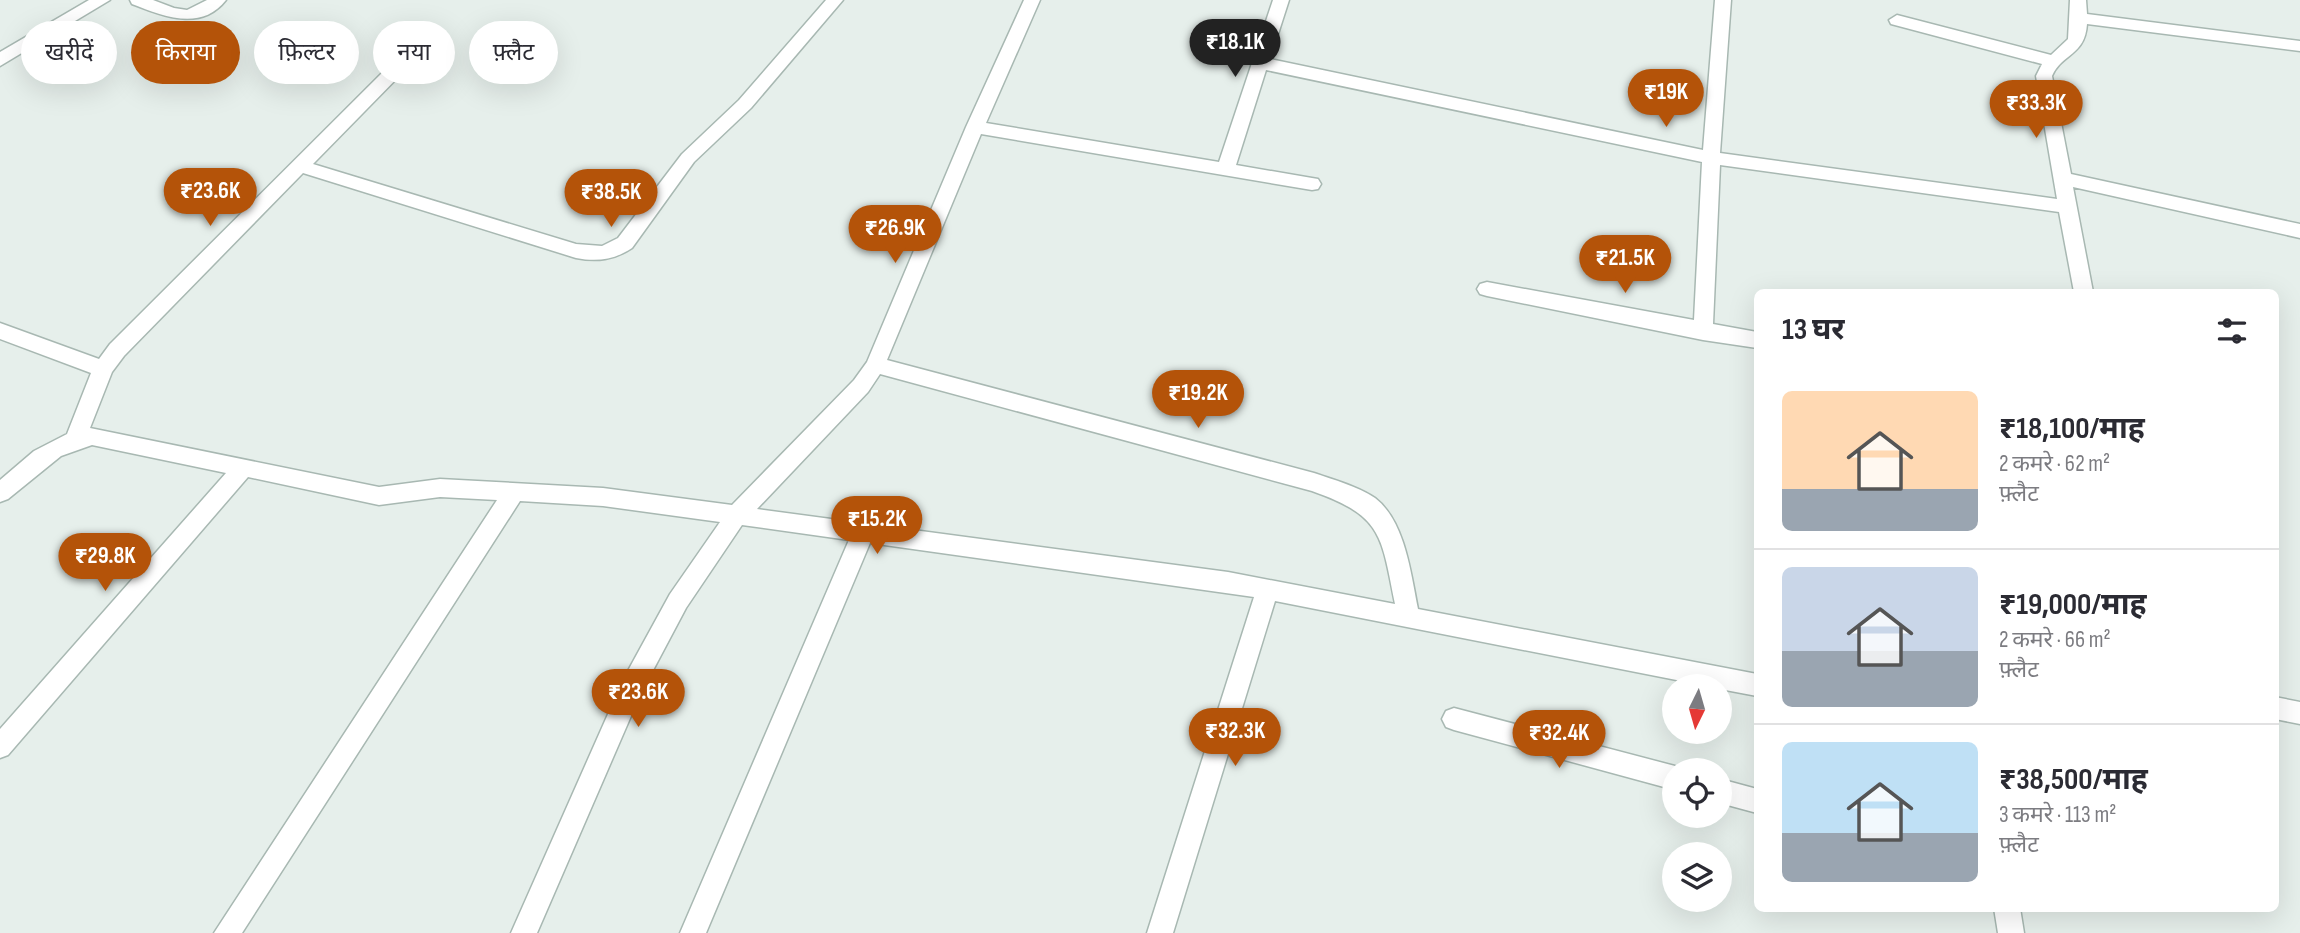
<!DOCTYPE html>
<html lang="hi">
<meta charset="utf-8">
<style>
:root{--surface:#fff;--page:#f2f2f3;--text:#2b2b33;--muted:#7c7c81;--line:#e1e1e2;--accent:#b45309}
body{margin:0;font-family:"Sofia Sans Condensed","Noto Sans Devanagari",sans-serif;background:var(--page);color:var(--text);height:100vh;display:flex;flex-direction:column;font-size:26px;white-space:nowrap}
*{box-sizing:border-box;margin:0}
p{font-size:23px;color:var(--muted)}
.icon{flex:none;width:38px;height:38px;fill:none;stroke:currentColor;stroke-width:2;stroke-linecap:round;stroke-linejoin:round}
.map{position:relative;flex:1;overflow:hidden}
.details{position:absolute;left:1754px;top:289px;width:525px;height:623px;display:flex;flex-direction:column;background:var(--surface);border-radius:10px;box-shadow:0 7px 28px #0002}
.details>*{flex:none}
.hud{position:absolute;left:21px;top:21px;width:665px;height:63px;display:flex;gap:14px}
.needle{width:46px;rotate:185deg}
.fabs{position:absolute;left:1662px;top:674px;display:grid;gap:14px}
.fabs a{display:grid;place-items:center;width:70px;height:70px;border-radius:50%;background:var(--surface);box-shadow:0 7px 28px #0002;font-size:35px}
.price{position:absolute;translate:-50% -60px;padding:0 16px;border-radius:24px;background:var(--accent);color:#fff;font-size:23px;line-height:46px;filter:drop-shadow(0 2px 4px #0008)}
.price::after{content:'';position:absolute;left:50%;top:42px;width:21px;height:16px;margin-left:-10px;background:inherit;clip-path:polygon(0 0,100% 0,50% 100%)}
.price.selected{background:#222;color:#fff}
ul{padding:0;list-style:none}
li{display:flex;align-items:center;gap:21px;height:175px;padding:0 28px}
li+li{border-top:2px solid var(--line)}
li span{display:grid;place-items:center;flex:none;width:196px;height:140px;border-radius:10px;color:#555}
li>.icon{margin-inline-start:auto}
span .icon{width:84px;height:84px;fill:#fffc;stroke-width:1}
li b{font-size:30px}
h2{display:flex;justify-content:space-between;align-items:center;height:84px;padding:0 28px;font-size:30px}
.pill{padding:0 24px;border-radius:32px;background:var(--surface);box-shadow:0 7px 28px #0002;font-size:24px;line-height:63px}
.pill.selected{background:var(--accent);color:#fff}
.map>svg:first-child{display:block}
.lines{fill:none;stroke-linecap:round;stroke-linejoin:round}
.street-casing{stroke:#a8b8b2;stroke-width:3}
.street{fill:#fff;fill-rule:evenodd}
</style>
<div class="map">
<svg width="2300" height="933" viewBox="0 0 2300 933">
<rect width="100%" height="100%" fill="#e6efeb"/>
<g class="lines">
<g class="street-casing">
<g id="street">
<path d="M89,0H110L0,66V52Z"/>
<path d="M130,0H153L174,8L187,10L207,0H226C201,32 163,16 132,4Z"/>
<path d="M826,0H843L751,108L694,162L632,248C614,260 597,262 576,258L303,173L124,356L112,372L90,428L379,487L440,479L603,488L732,505L854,380L867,362L966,127L1024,0H1040L986,123L1219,162L1273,0H1289L1270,59L1703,150L1715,0H1731L1720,153L2057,199L2036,76L2042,64L1891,24L1889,20L1897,15L2051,55L2068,39L2070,0H2086L2087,14L2300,41V51L2087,24C2085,56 2062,53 2052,76L2071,174L2300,224V238L2073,187L2093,292H2074L2059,212L1720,165L1713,324L1757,332V348L1703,340L1487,296L1480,294L1477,289L1480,284L1487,282L1694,320L1702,162L1266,70L1236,165L1312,178L1318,179L1321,184L1318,189L1312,190L981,134L887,360L1314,473C1334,480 1357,486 1375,498C1405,521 1411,574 1418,609L1757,674V696L1720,689V686H1707L1275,601L1173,933H1147L1254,597L870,543L706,933H680L849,540L742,525L686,608L641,693L537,933H511L624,678L670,594L720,522L603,506L520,501L242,933H214L497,500L440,497L379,505L248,477L8,755L0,758V729L226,473L92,445L61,456L8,499L0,502V480L34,451L67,434L91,373L0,339V323L99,359L110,344L400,55L406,53L414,59L412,63L313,164L576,244L602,246L618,238L682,154L739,100ZM880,374L1312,491C1383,516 1381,535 1395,604L1228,572L757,509L868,392Z"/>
<path d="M2275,697L2300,702V724L2275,719Z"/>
<path d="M1454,708L1675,766L1684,770H1675V790L1454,730L1446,727L1442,719L1446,711Z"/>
<path d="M1720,779L1757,789V813L1720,803Z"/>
<path d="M1994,908H2020L2024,933H1998Z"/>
</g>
</g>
<use href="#street" class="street"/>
</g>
</svg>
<div class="fabs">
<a><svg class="needle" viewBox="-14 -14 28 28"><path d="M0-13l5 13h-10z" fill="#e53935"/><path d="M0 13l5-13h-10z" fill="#7c7c81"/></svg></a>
<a><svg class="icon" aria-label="locate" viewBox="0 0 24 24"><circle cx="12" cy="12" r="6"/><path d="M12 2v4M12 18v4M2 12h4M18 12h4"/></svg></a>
<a><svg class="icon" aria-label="layers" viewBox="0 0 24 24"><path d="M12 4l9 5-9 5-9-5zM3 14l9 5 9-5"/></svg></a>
</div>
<b class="price selected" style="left:1235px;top:79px">₹18.1K</b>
<b class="price" style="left:1666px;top:129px">₹19K</b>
<b class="price" style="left:2036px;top:140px">₹33.3K</b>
<b class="price" style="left:210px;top:228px">₹23.6K</b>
<b class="price" style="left:611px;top:229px">₹38.5K</b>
<b class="price" style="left:895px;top:265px">₹26.9K</b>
<b class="price" style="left:1625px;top:295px">₹21.5K</b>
<b class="price" style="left:1198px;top:430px">₹19.2K</b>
<b class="price" style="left:877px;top:556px">₹15.2K</b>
<b class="price" style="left:105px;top:593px">₹29.8K</b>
<b class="price" style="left:638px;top:729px">₹23.6K</b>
<b class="price" style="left:1235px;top:768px">₹32.3K</b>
<b class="price" style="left:1559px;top:770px">₹32.4K</b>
<div class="hud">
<a class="pill">खरीदें</a>
<a class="pill selected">किराया</a>
<a class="pill">फ़िल्टर</a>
<a class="pill">नया</a>
<a class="pill">फ़्लैट</a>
</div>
<section class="details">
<h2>13 घर<svg class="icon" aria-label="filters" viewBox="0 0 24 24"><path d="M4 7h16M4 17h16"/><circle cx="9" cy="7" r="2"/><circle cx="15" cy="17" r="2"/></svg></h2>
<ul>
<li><span style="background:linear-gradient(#ffd9b3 70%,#9aa5b1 0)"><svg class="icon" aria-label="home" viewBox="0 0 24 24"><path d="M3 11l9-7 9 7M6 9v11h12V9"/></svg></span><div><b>₹18,100/माह</b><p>2 कमरे · 62 m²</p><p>फ़्लैट</p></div></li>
<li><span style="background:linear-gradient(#c9d6e8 60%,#9aa5b1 0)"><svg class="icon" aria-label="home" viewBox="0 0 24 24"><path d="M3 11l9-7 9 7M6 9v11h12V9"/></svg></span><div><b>₹19,000/माह</b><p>2 कमरे · 66 m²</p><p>फ़्लैट</p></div></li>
<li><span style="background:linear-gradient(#bfe0f5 65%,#9aa5b1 0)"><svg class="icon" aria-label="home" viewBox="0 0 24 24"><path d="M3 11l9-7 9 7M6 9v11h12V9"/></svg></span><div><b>₹38,500/माह</b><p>3 कमरे · 113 m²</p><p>फ़्लैट</p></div></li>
</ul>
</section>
</div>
